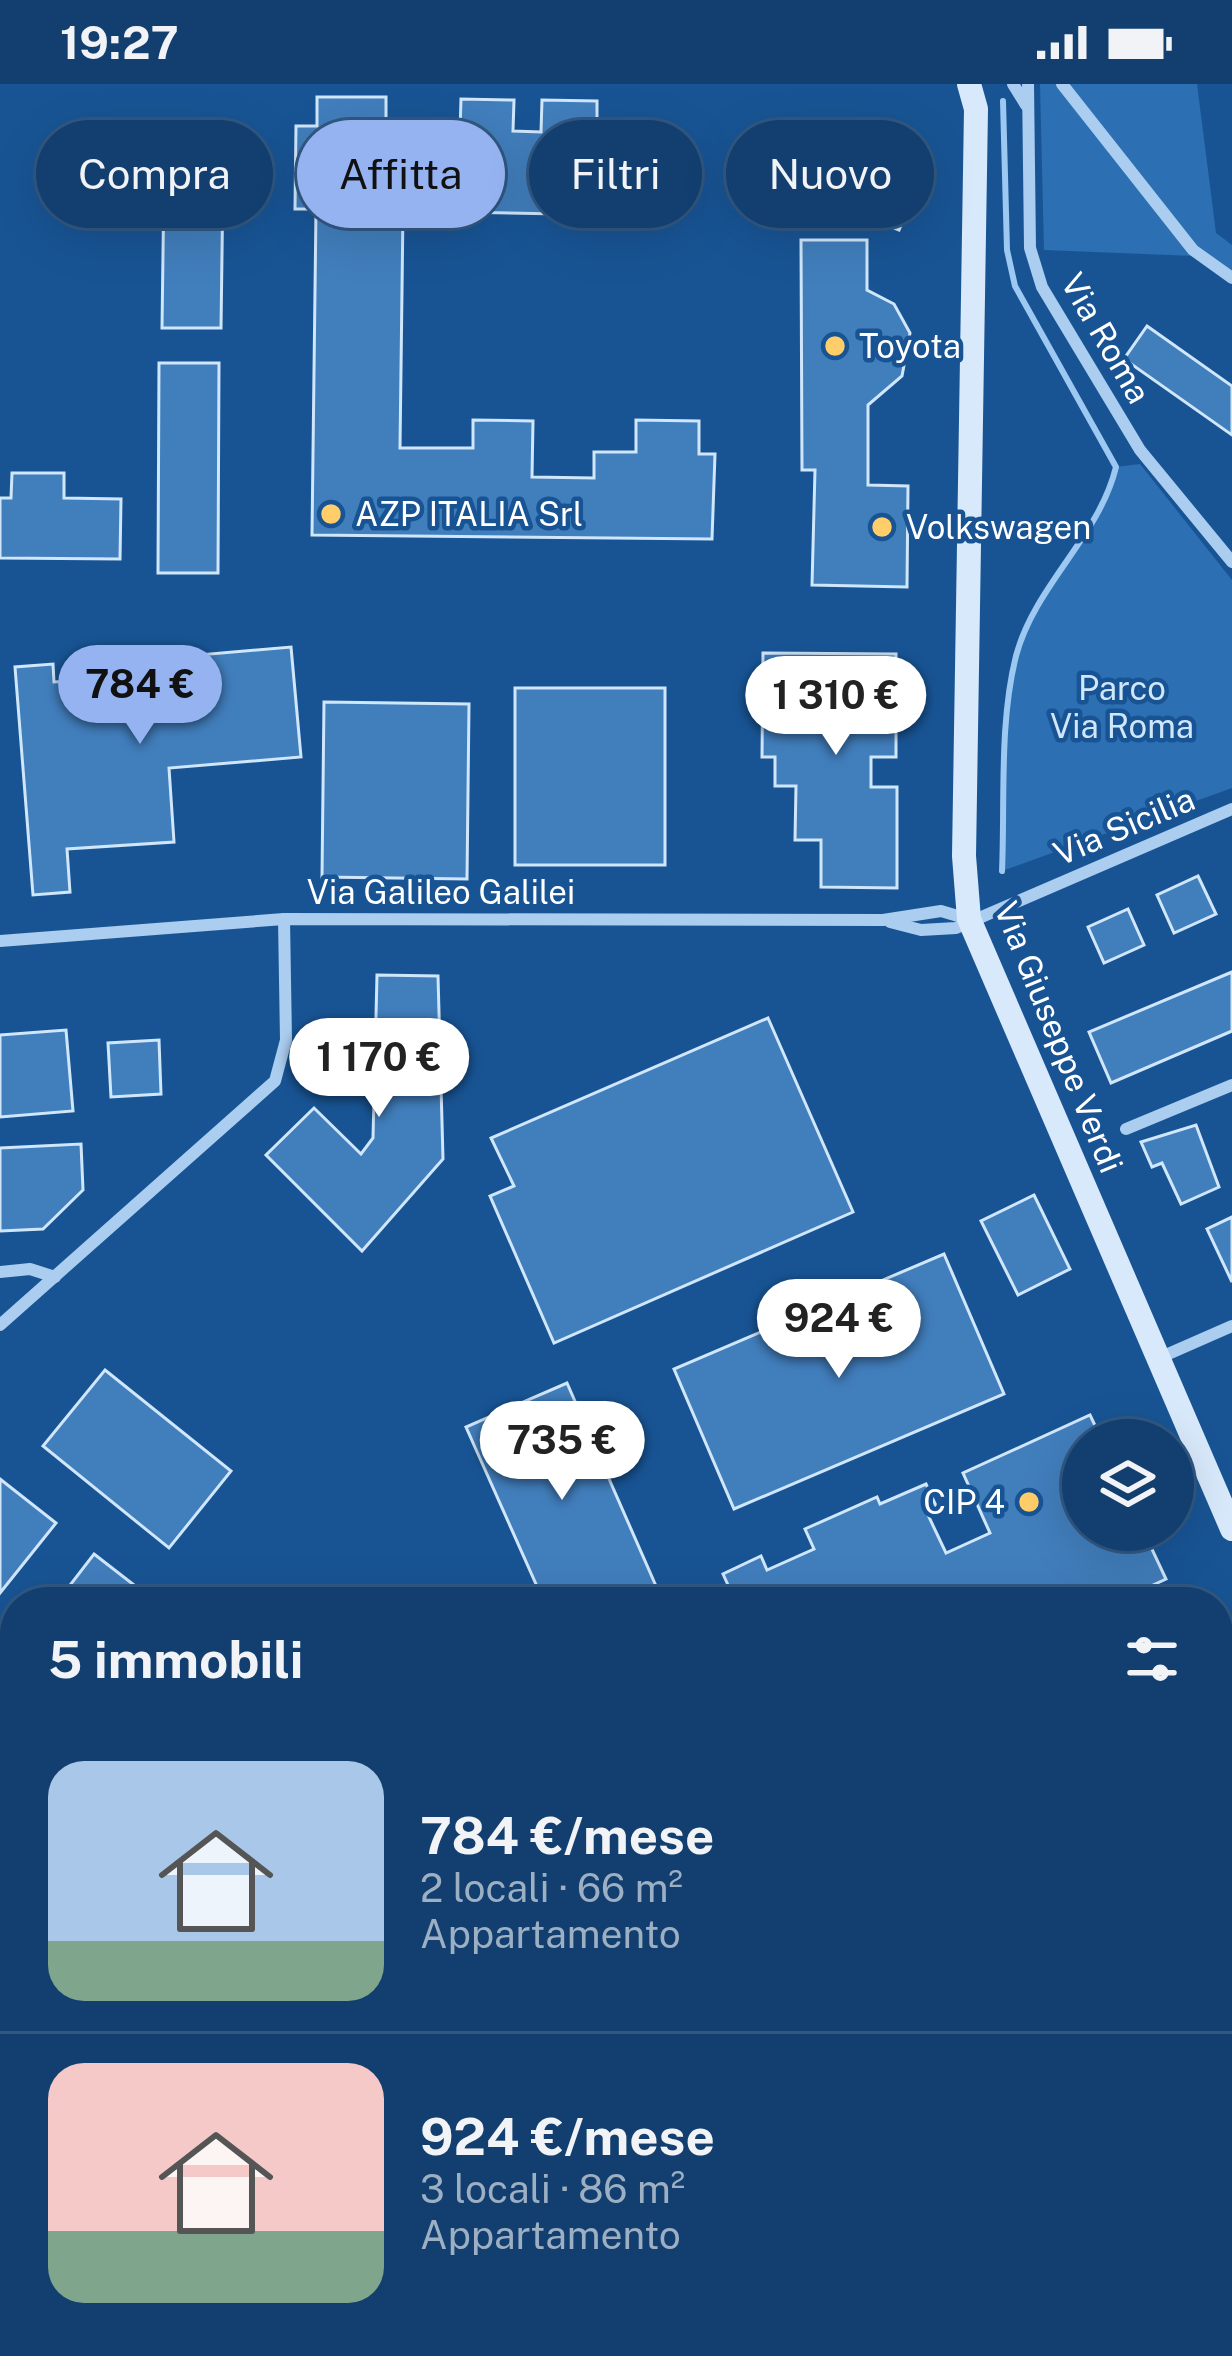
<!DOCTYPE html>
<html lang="it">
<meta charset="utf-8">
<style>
:root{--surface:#123f6f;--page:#1f4a77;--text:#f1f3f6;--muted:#9cafc3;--line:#315882;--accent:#95b2f1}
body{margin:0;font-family:"Public Sans",sans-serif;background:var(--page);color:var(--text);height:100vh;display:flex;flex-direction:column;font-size:45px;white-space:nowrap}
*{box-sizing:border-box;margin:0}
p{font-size:39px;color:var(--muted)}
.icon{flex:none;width:66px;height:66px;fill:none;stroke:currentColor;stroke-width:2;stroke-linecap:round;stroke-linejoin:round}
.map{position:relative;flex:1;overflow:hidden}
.sheet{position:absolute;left:0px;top:1503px;width:1233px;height:771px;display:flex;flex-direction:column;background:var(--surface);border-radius:48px 48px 0 0;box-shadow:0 12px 48px #0002,0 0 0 3px var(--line)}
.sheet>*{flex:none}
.banner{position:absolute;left:36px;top:36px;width:1161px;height:108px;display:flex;gap:24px}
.controls{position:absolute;left:1062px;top:1335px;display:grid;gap:24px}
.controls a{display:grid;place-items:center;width:132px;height:132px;border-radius:50%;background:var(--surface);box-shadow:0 12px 48px #0002,0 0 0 3px var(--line);font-size:60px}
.price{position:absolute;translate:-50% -102px;padding:0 27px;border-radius:42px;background:#fff;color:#222;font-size:39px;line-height:78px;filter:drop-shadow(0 3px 6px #0008)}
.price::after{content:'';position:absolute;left:50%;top:72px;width:36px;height:27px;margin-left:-18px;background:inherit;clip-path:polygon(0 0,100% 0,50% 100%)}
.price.on{background:var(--accent);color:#111}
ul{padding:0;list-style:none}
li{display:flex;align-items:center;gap:36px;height:300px;padding:0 48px}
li+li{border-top:3px solid var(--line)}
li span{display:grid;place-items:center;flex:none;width:336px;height:240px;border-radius:36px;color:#555}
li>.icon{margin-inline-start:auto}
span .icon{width:144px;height:144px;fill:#fffc;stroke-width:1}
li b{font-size:51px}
h2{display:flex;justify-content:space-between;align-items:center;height:144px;padding:0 48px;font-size:51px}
.chip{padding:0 42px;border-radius:54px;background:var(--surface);box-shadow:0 12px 48px #0002,0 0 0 3px var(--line);font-size:42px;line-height:108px}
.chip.on{background:var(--accent);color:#111}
.status{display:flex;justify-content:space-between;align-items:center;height:84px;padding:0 60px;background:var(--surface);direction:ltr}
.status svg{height:33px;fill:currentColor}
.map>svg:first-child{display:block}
.green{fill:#2c6fb3}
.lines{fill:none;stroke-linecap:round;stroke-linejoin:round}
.stream{stroke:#9cc8f2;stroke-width:6}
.building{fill:#417ebc;stroke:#d0e6fb;stroke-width:3}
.street{stroke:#aacdf0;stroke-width:12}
.secondary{stroke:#d8e9fb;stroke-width:24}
.poi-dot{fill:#ffcd69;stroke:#185494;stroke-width:4.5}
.labels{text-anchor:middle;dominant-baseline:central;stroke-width:9;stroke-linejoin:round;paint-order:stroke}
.street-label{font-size:33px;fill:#fff;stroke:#185494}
.poi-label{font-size:33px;fill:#fff;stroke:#185494;text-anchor:start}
.park-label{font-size:33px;fill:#d0e6fb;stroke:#185494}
</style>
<div class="status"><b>19:27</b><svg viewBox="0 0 49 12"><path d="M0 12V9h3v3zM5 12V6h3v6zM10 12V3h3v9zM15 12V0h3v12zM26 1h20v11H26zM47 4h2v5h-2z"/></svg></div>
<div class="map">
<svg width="1232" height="2272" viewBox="0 0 1232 2272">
<rect width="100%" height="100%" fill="#185494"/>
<g class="green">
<path d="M1040,0H1197L1216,149L1232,161V199L1194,172L1044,166Z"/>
<path d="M1140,380L1232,496V704L1002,787C1005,718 999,639 1016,572C1035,501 1099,453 1116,383Z"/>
</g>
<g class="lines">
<path class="stream" d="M1002,787C1005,718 999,639 1016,572C1035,501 1099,453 1116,383L1015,202L1007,166L1003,17"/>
</g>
<g class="building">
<path d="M317,13H386V42L460,47L461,15L514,16L513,47L541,48L542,16L597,17V48H611L610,131L403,127L400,364H473V336L533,337L532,393L594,394V368H636V336L699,337V370H715L712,455L312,451L316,125H295L296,42H317Z"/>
<path d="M825,37L927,79L899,146L797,104Z"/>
<path d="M164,95L223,96L221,244H162Z"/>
<path d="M801,156H867V206L894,220L910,249L902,292L868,321V401L908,402L907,503L812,501L815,386H802Z"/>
<path d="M1147,242L1232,302V351L1124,275Z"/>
<path d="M159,279H219L218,489H158Z"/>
<path d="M12,389H64V414L121,415L120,475L0,474V414H11Z"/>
<path d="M291,563L301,673L169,684L174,758L67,765L70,808L33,811L15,583L53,580L54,598L177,591L175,573Z"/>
<path d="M763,569L896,570V673H871V703H897V804L821,803V756H795L796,702H775V673H762Z"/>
<rect x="515" y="604" width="150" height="177"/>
<path d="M324,618L469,620L467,795L322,793Z"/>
<path d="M1198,792L1216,830L1174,849L1157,811Z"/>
<path d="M1128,825L1144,861L1104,879L1088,843Z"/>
<path d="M1232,888V947L1111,999L1089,948Z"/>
<path d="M377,891L438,892L443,1075L362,1167L266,1071L314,1024L361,1070L373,1054Z"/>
<path d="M768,934L853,1128L554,1259L490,1112L514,1102L491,1054Z"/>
<path d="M66,946L73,1027L0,1033V951Z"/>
<path d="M159,956L161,1010L111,1013L108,959Z"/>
<path d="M1196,1041L1219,1103L1181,1120L1162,1079L1152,1083L1141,1058Z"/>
<path d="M81,1060L83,1106L43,1145L0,1147V1064Z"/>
<path d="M1034,1111L1070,1185L1018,1211L981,1137Z"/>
<path d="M1232,1133V1198L1207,1145Z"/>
<path d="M944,1170L1004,1310L734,1425L674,1285Z"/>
<path d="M105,1286L231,1387L169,1464L43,1362Z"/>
<path d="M567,1299L663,1518H544L466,1343Z"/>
<path d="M1090,1331L1102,1356H1083V1446H1143L1166,1495L1116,1518H1022L1017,1508L997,1518L734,1514L723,1490L761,1472L767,1486L814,1465L805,1445L877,1413L880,1420L926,1400L938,1426L928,1431L946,1469L990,1449L963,1389Z"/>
<path d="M0,1395L56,1439L0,1509Z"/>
<path d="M94,1470L156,1518H57Z"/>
<path d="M1232,1916V2036L1221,2040L1218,1922Z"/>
</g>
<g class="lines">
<g class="street">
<path d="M1013,0L1026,21"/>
<path d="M1028,0L1030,164L1042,203L1140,366L1232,478"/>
<path d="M1062,0L1193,166L1232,194"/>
<path d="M890,838L921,846L956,844L1232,725"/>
<path d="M0,857L284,835L883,836L941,827L968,835"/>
<path d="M1126,1045L1232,1001"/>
<path d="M0,1188L30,1185L55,1193"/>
<path d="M0,1241L275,997L286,956L284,835"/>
<path d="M1159,1274L1232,1242"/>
<path d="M1218,1675L1232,1669"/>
<path d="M1218,2104L1232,2098"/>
<path d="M0,2107L15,2119"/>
<path d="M836,2272L865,2259"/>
</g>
<path class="secondary" d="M969,0L976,25L964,772L969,835L1232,1445"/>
</g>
<g class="poi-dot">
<circle cx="835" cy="262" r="12"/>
<circle cx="331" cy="430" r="12"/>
<circle cx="882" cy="443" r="12"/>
<circle cx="1029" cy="1418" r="12"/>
</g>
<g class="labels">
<g class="street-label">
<text transform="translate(1106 254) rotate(60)">Via Roma</text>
<text transform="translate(1124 742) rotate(-23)">Via Sicilia</text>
<text x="441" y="808">Via Galileo Galilei</text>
<text transform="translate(1059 953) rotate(68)">Via Giuseppe Verdi</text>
</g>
<g class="poi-label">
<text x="859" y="262">Toyota</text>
<text x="355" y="430">AZP ITALIA Srl</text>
<text x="906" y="443">Volkswagen</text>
<text x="1005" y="1418" text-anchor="end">CIP 4</text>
</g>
<g class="park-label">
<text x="1122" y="604">Parco<tspan x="1122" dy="38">Via Roma</tspan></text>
</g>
</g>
</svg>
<div class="controls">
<a><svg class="icon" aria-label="layers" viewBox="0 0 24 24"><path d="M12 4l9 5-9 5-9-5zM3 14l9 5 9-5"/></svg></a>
</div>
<b class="price on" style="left:140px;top:663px">784 €</b>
<b class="price" style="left:836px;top:674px">1 310 €</b>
<b class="price" style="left:379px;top:1036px">1 170 €</b>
<b class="price" style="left:839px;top:1297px">924 €</b>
<b class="price" style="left:562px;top:1419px">735 €</b>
<div class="banner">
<a class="chip">Compra</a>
<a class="chip on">Affitta</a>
<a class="chip">Filtri</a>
<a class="chip">Nuovo</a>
</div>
<section class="sheet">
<h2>5 immobili<svg class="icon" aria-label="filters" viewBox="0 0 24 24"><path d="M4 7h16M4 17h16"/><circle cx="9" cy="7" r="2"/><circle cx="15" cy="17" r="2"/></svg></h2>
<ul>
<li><span style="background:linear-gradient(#a9c7e8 75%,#7fa58c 0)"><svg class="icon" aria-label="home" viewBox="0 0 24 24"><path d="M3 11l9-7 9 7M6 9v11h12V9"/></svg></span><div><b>784 €/mese</b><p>2 locali · 66 m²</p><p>Appartamento</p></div></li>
<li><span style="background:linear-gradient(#f6c9c9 70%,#7fa58c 0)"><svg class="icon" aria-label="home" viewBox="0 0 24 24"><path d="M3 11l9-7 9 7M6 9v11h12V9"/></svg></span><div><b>924 €/mese</b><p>3 locali · 86 m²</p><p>Appartamento</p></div></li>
</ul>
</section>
</div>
